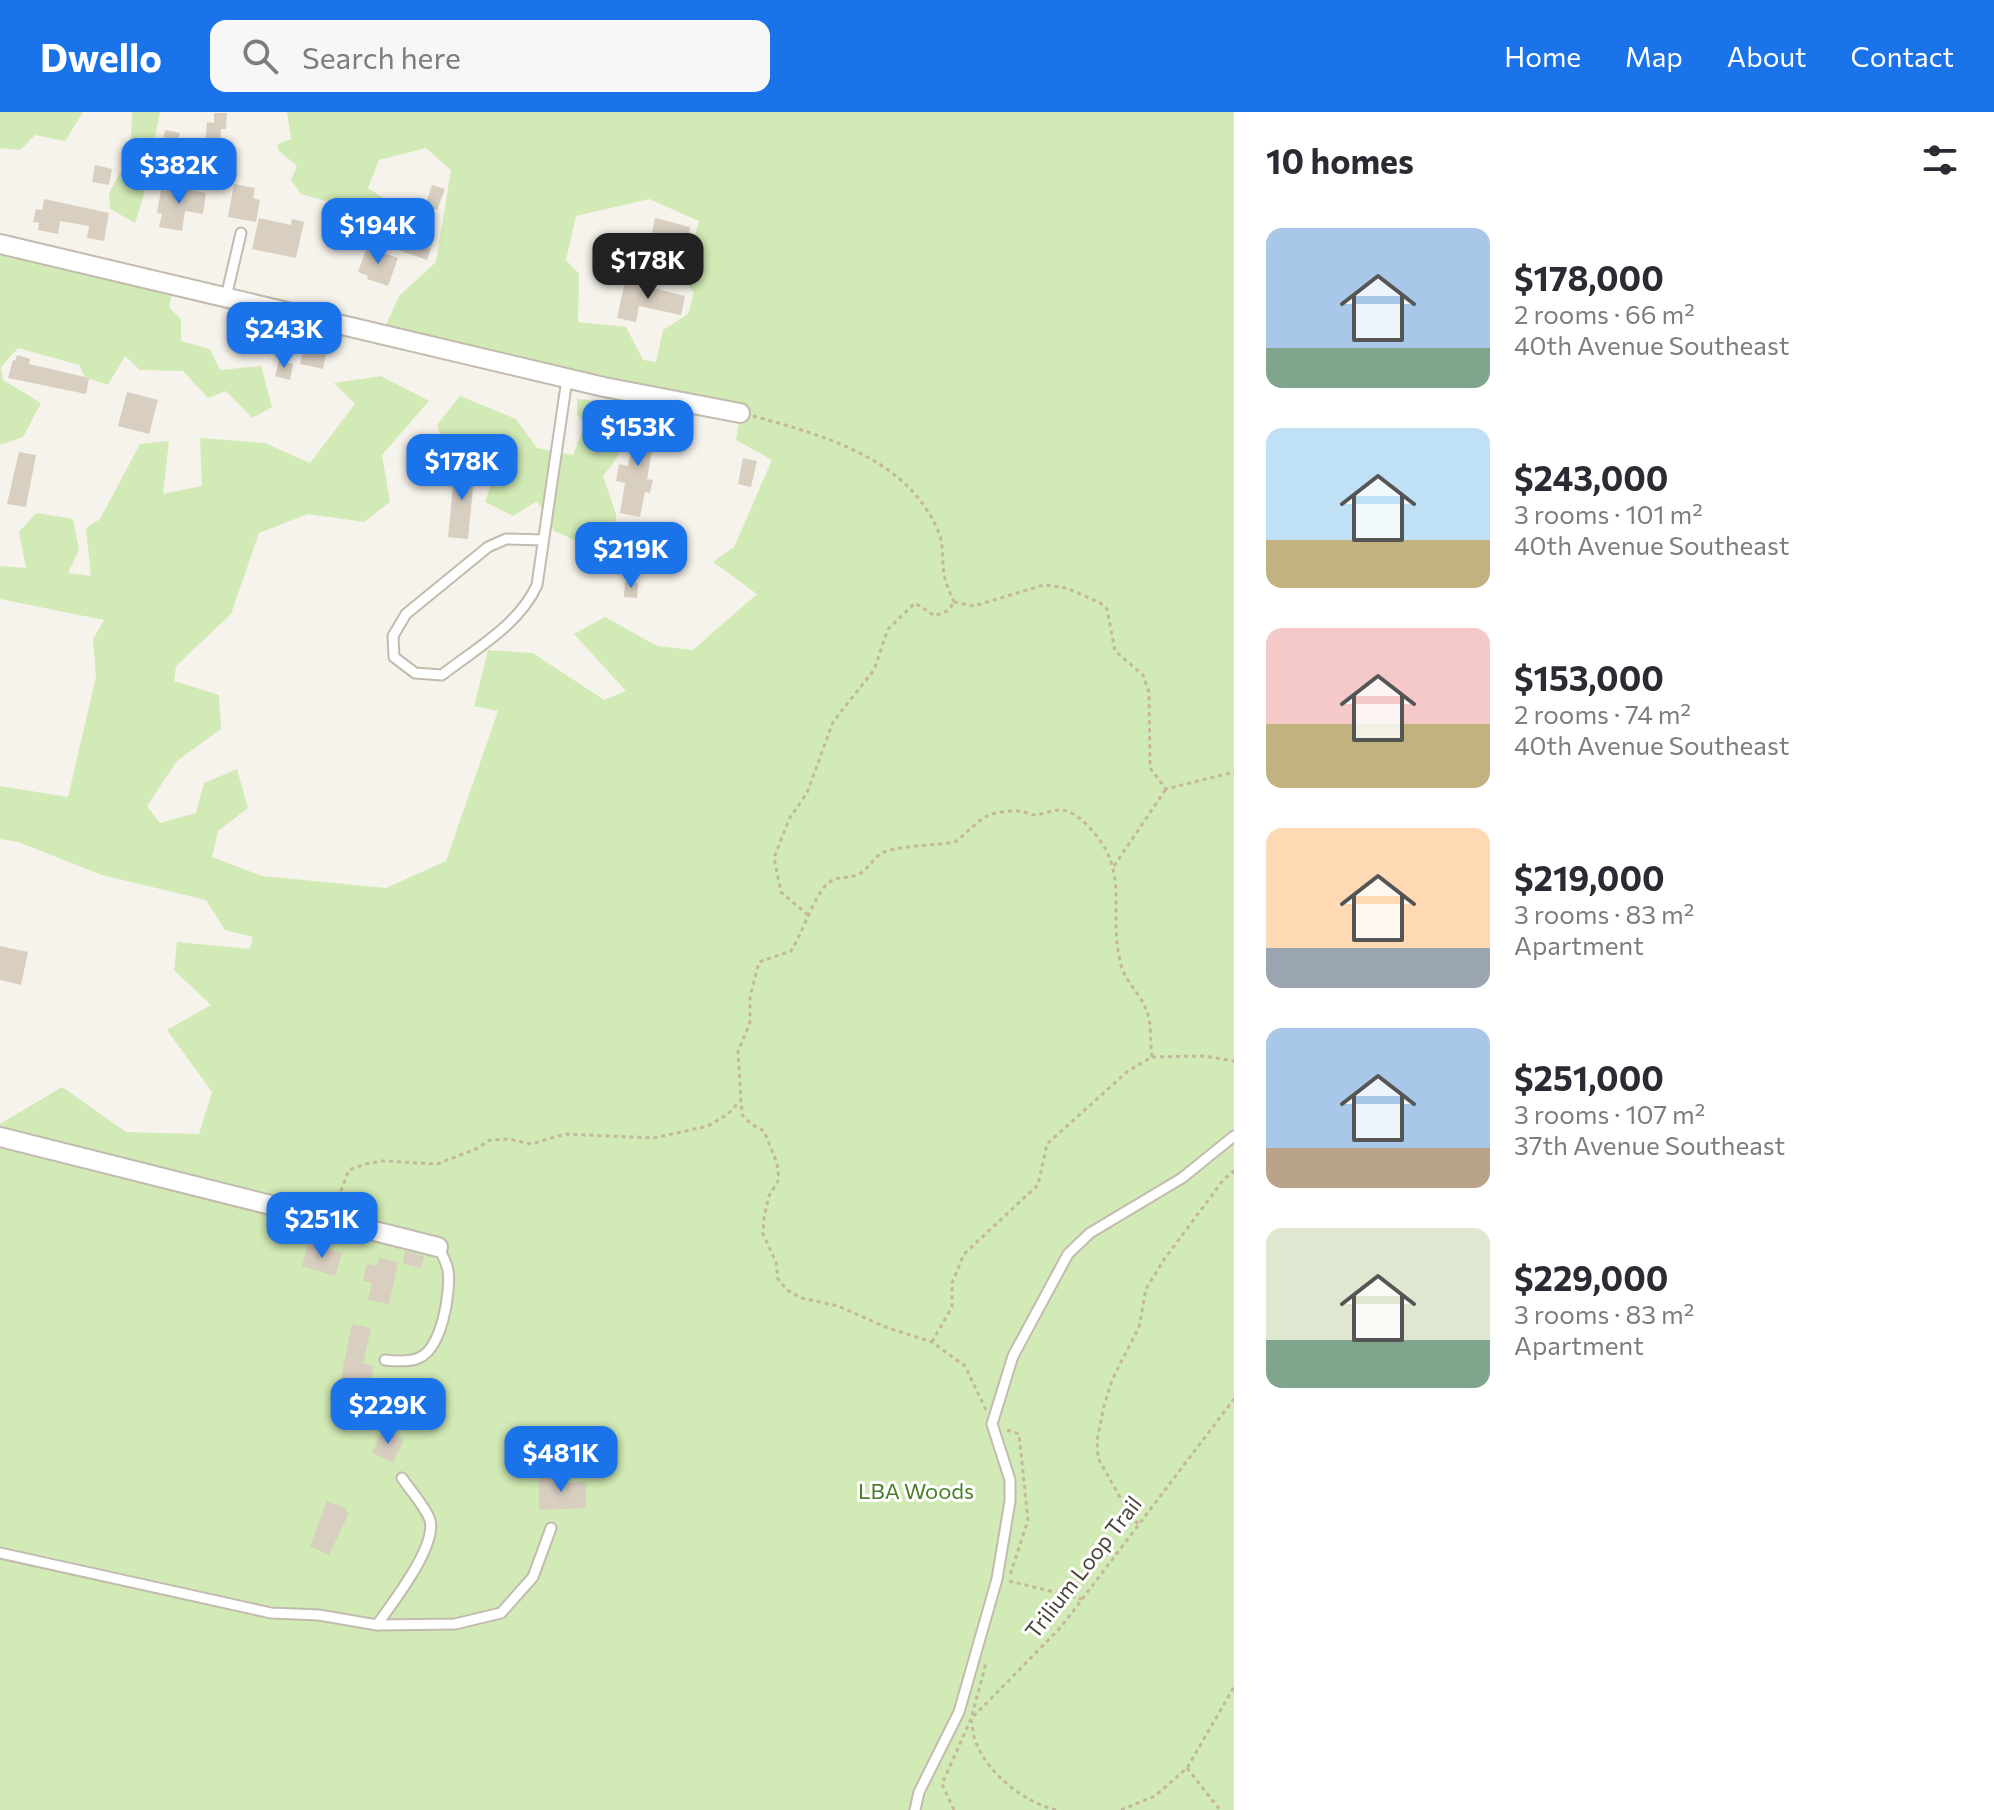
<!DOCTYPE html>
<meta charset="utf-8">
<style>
:root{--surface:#fff;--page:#f7f7f7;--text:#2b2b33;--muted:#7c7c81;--accent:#1a73e8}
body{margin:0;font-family:Commissioner,sans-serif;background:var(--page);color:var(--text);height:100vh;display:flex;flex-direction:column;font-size:30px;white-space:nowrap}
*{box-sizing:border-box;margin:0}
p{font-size:26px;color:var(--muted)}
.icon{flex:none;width:44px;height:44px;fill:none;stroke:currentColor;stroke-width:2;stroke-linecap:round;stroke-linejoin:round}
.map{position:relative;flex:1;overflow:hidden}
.side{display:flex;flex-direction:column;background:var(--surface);width:760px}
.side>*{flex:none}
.price{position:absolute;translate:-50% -68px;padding:0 18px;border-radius:16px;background:var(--accent);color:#fff;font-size:26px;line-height:52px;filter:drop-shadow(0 2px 4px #0008)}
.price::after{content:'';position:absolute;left:50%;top:48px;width:24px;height:18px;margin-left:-12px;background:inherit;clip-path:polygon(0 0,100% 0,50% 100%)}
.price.selected{background:#222;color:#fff}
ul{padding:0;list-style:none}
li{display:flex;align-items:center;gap:24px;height:200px;padding:0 32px}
li span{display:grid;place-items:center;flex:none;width:224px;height:160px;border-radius:16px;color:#555}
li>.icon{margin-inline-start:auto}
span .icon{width:96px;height:96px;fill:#fffc;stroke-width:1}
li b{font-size:34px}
h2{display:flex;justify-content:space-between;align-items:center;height:96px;padding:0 32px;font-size:34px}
header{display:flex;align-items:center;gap:48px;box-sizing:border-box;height:112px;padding:0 40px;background:var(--accent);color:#fff}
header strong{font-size:38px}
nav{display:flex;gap:44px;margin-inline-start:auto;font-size:28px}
.search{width:560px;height:72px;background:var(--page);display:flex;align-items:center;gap:20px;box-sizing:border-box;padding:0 28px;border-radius:16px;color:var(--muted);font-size:30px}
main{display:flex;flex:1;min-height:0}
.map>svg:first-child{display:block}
.green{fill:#d2eab5;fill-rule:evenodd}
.building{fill:#d8cfc1}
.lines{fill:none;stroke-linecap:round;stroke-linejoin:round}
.lane-casing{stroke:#c2bbae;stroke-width:13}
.street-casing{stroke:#c2bbae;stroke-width:22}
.path{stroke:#c4b79f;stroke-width:3;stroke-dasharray:4 4;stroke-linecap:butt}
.lane{stroke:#fff;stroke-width:9}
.street{stroke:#fff;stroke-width:18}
.labels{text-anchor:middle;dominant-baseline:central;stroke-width:6;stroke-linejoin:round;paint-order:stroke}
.park-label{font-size:22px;fill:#4a7f2a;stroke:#fff}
.street-label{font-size:22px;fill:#4b4439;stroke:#fff}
</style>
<header>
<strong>Dwello</strong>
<div class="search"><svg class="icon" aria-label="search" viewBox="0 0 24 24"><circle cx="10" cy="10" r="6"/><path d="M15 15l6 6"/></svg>Search here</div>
<nav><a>Home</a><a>Map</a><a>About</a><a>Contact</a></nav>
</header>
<main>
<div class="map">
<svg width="1234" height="1698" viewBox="0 0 1234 1698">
<rect width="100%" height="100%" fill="#f6f3ec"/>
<g class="green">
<path d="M0,0H83L65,29L35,23L20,38L0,36Z"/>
<path d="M132,0H160L143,86L135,111L110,97L109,81L130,43Z"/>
<path d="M287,0H1234V1698H0V1012L62,975L126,1020L199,1022L212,980L167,918L211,893L174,858L177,830L250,837L253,825L225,818L206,788L102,763L18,730L0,727V674L68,685L96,565L93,527L104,508L0,487V454L26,456L19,420L36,401L73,407L79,438L68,461L91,464L86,416L100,407L140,332L169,329L163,382L202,374L200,326L265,331L310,351L355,292L334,271L381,264L429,289L382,343L390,390L364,410L308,402L259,421L231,502L176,554L174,569L219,583L221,617L177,649L147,694L160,711L196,701L204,671L237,657L248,696L218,719L212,745L262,764L386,776L446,749L498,599L474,594L488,538L533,541L604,588L626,579L574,522L605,505L657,534L693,538L757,482L713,450L734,435L772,348L736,328L740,301L382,222L399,184L436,150L451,58L426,36L379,48L368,76L394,93L390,107L301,82L291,68L297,54L278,38V32L291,27ZM649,87L699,109L683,166L694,181L688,202L663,218L656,250L643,248L626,215L578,210L579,162L566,148L576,104Z"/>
<path d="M0,132L174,173L169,195L181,207V229L210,237L220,258L261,254L272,295L252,306L226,279L208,286L183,259L140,258L125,244L108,273L85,265L79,253L18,236L1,255L3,268L41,291L23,325L0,333Z"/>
<path d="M460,284L516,307L537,336L573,343L585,313L577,303V287L601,289C626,324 632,329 603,364L616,402L615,426L591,435L554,419L537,389L513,404L485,390L495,360L490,336L443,328L437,313Z"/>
</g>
<g class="building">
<path d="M214,1H227L226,17H221L220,31L205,30L207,10L214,11Z"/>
<path d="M165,18L180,21L178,28L191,31L186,52L159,45Z"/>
<path d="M95,53L112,57L109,73L92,70Z"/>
<path d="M234,72L255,76L253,86L260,88L256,110L228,105Z"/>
<path d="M432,73L445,77L437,98L425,94Z"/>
<path d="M168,74L206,81L203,102L185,99L182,119L159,115L162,102L157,101L161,78L167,79Z"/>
<path d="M44,87L109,101L104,129L87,126L89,114L60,109L58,122L38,118L39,111L33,110L36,97L42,98Z"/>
<path d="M259,106L291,113L292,107L304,110L296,146L252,137Z"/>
<path d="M655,106L690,115L688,126L652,121Z"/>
<path d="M404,116L434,127L427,148L396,137Z"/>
<path d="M367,135L398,146L388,174L367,167L368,164L358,160Z"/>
<path d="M625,169L685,184L681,203L639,194L636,210L617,206Z"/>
<path d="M304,232L327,237L323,257L300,252Z"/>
<path d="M17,243L27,246L30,247L29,252L89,266L86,282L8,266L13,248L15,249Z"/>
<path d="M279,249L293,252L290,268L275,264Z"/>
<path d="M127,280L158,288L149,322L118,314Z"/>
<path d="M642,304L661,311L654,328L647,367L653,368L650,381L645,380L640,405L620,401L625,371L616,369L619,352L628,354L635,323Z"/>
<path d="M19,340L36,343L26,395L7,392Z"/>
<path d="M743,346L757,349L751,375L738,372Z"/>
<path d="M455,354L475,356L468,427L448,425Z"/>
<path d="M625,470L638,471L637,486L624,485Z"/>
<path d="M0,834L28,840L21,873L0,868Z"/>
<path d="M308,1132L342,1141L335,1164L302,1154Z"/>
<path d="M405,1139L424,1144L421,1156L403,1152Z"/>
<path d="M379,1146L398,1150L389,1192L368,1188L372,1171L363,1169L367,1152L377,1154Z"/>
<path d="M352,1212L371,1216L363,1251L374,1254L369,1276L340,1270Z"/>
<path d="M382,1318L404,1327L393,1351L372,1341Z"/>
<path d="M539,1365H562V1371L586,1370V1396L539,1398Z"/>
<path d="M327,1389L347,1397L346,1400L349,1401L329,1443L310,1434Z"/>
</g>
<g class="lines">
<g class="lane-casing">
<g id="lane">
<path d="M226,185L241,121"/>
<path d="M543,428L506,427L488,435L406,502L393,524L394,545L415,561L442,563C475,537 519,513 537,473L567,267"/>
<path d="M385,1248C395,1249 407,1250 416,1247C442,1240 451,1180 448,1158C446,1149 442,1142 438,1135"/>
<path d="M0,1441L271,1501L319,1503L377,1513L455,1512L501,1501L533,1465L551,1416"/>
<path d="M377,1513C392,1491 437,1435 430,1408C425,1394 410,1378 402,1366"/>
<path d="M915,1698L919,1680L959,1600L997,1467L1010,1389V1368L992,1312L1013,1244L1068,1142L1090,1121L1182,1066L1234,1024"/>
</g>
</g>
<g class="street-casing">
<g id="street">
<path d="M0,132L604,275L740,301"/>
<path d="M0,1025L438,1135"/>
</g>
</g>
<g class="path">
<path d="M753,304C822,323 908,346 938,419C945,434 941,451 945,467C947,475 951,482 954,490"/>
<path d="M954,490L974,494L1044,473L1067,476L1100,491L1107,497L1115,539L1143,563L1149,580L1150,656L1166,677L1234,660"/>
<path d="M1114,754L1166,677"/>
<path d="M808,803L781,780L774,746L789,707L807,681L833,610L874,558L888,517L915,491L935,504L949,498L954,490"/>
<path d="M1152,945L1203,944L1234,949"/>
<path d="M335,1094L349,1058L365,1052L383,1049L437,1052L476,1037L490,1028L509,1027L531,1032L565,1022L654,1026L708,1014L728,1002L740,989"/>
<path d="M932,1230L952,1195V1171L964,1142L1038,1073L1047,1032L1128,959L1152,945C1150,931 1152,910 1146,897C1139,880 1123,867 1120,849C1108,795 1132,757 1086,712C1079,705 1070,698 1060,698C1052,698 1043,702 1036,703C1030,703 1024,699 1018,699C981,699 982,709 955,730C939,733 894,734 882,741C873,746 869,757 859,762C845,769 835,760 822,778C809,797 803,820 791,839L759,850L750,885V910L738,940L742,1003L751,1012L764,1019L777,1051L779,1067L769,1084L764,1105L763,1122L776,1150L778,1167L787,1178L801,1186L838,1194L888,1216L932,1230L965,1254L986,1298"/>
<path d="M1007,1318L1019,1322L1028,1408L1010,1463"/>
<path d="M1138,1412L1126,1396L1098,1346L1097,1328L1104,1294L1112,1268L1139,1215L1146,1177L1163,1149L1224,1067L1234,1059"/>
<path d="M1009,1469L1082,1487"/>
<path d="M1187,1656L1220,1698"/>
<path d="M954,1698L942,1672L971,1607L986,1551"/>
<path d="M1056,1698C1024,1690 990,1663 977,1633C973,1626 973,1615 971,1607L1061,1515L1234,1287"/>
<path d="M1121,1698L1155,1684L1187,1656L1234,1575"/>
</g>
<use href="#lane" class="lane"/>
<use href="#street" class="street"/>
</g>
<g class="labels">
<g class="park-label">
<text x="916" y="1378">LBA Woods</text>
</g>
<g class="street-label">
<text transform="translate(1083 1455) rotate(-52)">Trilium Loop Trail</text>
</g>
</g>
</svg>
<b class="price" style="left:179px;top:94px">$382K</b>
<b class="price" style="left:378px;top:154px">$194K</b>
<b class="price selected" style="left:648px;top:189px">$178K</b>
<b class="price" style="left:284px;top:258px">$243K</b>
<b class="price" style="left:638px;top:356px">$153K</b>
<b class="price" style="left:462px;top:390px">$178K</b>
<b class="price" style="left:631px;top:478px">$219K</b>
<b class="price" style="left:322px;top:1148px">$251K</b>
<b class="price" style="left:388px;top:1334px">$229K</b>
<b class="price" style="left:561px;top:1382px">$481K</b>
</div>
<section class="side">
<h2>10 homes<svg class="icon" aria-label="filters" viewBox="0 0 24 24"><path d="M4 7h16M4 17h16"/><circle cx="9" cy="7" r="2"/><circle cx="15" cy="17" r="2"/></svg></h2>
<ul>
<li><span style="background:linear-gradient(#a9c7e8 75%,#7fa58c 0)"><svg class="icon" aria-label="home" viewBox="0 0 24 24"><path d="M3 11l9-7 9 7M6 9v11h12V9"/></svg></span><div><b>$178,000</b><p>2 rooms · 66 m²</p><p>40th Avenue Southeast</p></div></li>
<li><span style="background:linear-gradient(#bfe0f5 70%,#c2b280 0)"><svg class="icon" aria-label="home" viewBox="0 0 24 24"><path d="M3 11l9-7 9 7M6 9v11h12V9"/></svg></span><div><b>$243,000</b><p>3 rooms · 101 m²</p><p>40th Avenue Southeast</p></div></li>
<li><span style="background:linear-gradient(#f6c9c9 60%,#c2b280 0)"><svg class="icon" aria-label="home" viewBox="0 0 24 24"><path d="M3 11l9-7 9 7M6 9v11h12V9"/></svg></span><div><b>$153,000</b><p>2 rooms · 74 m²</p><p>40th Avenue Southeast</p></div></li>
<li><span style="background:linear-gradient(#ffd9b3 75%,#9aa5b1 0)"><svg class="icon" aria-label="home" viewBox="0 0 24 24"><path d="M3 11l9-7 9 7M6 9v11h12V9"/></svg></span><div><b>$219,000</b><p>3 rooms · 83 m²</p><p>Apartment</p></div></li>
<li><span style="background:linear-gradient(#a9c7e8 75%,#b9a48a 0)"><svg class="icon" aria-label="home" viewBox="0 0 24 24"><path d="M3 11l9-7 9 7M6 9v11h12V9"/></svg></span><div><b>$251,000</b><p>3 rooms · 107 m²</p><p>37th Avenue Southeast</p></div></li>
<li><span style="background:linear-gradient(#dfe7d0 70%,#7fa58c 0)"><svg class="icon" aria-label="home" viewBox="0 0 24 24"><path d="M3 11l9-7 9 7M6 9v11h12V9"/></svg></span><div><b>$229,000</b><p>3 rooms · 83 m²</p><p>Apartment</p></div></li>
</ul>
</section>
</main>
